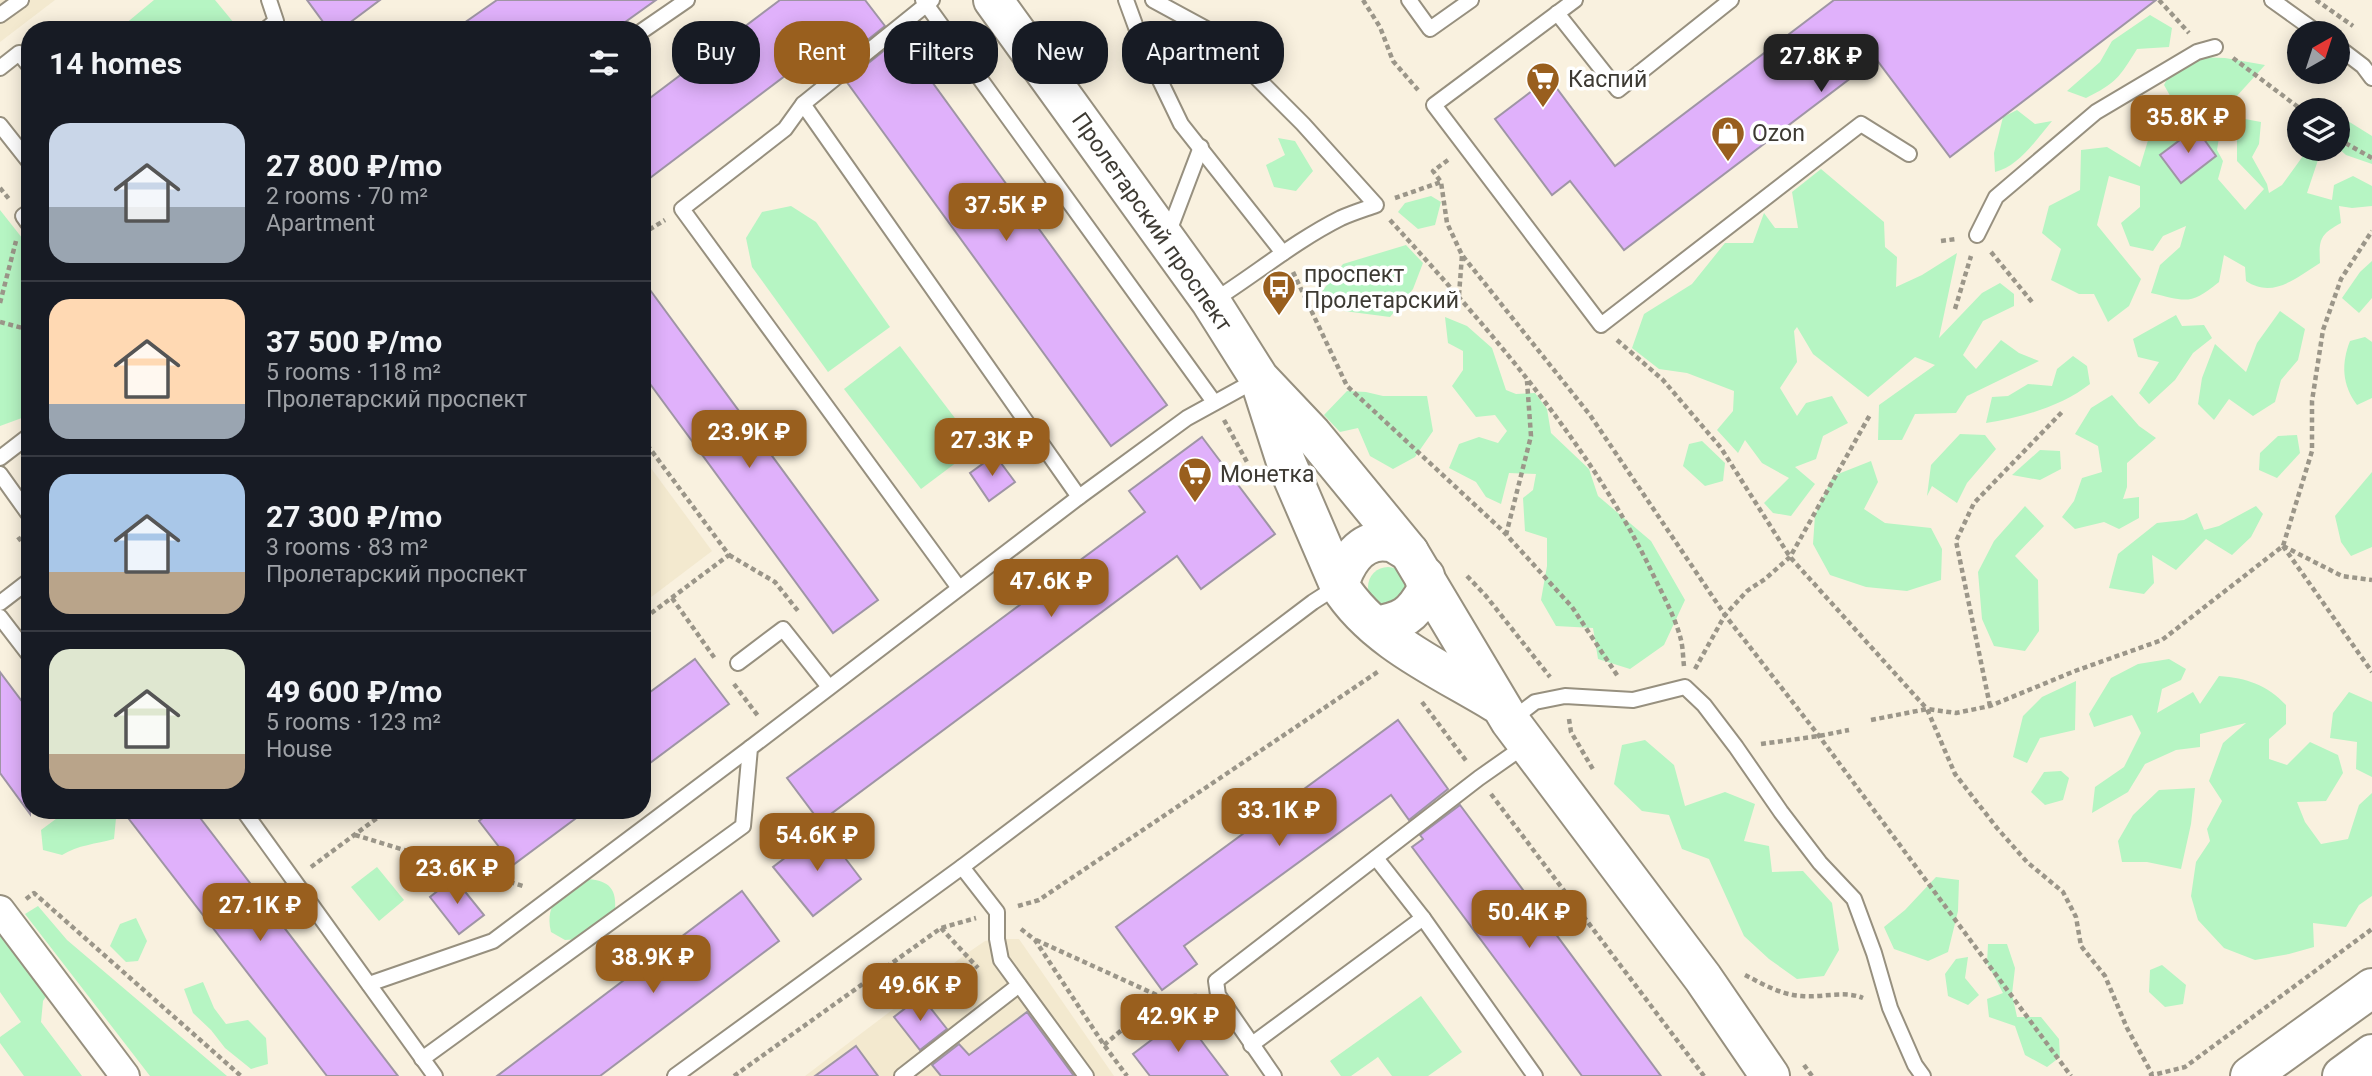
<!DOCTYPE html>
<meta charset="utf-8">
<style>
:root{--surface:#171b24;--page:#242831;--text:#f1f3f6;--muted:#9ea1a6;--line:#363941;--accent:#995f1e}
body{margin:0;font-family:Roboto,sans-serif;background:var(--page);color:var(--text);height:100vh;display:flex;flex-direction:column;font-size:26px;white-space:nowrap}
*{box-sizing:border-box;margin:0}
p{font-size:23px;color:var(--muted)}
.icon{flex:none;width:38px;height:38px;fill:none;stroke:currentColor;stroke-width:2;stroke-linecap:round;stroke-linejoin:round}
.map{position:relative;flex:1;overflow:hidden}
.panel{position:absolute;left:21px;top:21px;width:630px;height:798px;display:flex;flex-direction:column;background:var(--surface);border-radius:28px;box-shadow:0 4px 18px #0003}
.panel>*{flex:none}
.hud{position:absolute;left:672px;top:21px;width:665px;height:63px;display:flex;gap:14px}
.needle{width:46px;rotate:39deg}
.tools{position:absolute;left:2287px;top:21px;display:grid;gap:14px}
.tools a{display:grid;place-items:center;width:63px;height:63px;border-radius:50%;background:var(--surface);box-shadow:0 4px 18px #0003;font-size:35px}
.price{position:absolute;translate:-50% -60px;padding:0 16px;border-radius:14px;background:var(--accent);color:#fff;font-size:23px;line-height:46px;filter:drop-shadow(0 2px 4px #0008)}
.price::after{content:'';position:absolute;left:50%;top:42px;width:21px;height:16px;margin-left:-10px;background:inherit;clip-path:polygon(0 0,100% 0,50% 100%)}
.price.selected{background:#222;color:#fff}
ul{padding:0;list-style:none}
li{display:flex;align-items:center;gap:21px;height:175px;padding:0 28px}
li+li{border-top:2px solid var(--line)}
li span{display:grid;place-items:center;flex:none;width:196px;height:140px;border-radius:21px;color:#555}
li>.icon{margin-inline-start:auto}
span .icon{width:84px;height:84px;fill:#fffc;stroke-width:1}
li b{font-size:30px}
h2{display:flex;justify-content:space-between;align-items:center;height:84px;padding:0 28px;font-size:30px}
.pill{padding:0 24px;border-radius:28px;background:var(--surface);box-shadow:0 4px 18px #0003;font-size:24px;line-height:63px}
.pill.selected{background:var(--accent);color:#fff}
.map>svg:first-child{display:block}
.built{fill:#f3e9cf}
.green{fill:#b6f5c3}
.building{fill:#e0b1fb;stroke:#9f95a5;stroke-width:2}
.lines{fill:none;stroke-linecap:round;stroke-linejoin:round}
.service-casing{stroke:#97907f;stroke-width:18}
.minor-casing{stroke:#97907f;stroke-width:32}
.secondary-casing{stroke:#97907f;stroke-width:42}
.path{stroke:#9b9689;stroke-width:4.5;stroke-dasharray:5 3.5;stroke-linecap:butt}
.service{stroke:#fff;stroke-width:14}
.minor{stroke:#fff;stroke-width:28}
.secondary{stroke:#fff;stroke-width:38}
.labels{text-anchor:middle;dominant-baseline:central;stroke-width:7;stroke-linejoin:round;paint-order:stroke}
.poi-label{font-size:23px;fill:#3d3a33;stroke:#fff;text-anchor:start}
.street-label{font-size:23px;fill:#3d3a33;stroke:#fff}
</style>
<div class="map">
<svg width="2372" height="1076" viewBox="0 0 2372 1076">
<rect width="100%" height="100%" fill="#f9f1df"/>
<g class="built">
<path d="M0,0H55L0,42Z"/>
<path d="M642,456L712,551L642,604Z"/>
<path d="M997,939H1019L1114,1076H805L966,954L985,941Z"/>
</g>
<g class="green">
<path d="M154,0H215L234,23L227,30H118Z"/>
<path d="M2150,15L2172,28L2169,47L2137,49C2119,78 2116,83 2086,98L2067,91L2100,62L2112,41Z"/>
<path d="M2197,57L2225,58L2265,65L2236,97L2232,116L2222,119L2217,150L2223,161L2218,179L2245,210L2264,189L2237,161V128L2245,119L2261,122L2259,144L2252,157L2267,184L2269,193L2282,185L2303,156L2318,160L2307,193L2332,200L2334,185L2353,176L2372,186V206L2352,208L2339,206L2341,223C2319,235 2319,240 2320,263C2296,278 2273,299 2246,281L2245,267L2224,255L2219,282C2190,306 2186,301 2151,293L2160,265L2180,247L2186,226L2163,236L2153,251L2130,246L2121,223L2140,207V186L2109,176L2097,225L2141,279L2129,306L2108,322L2094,294H2079L2051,280L2061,249L2042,233L2049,206L2080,190L2081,150L2107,147L2140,167L2149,137L2145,128L2165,119L2186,124L2164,85L2175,63Z"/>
<path d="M2017,110L2035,124L2052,121C2037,139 2018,167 1995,172L1994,153L2003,117Z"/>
<path d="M2343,118L2372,136V164L2346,155L2338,148V121Z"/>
<path d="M1278,138L1295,141L1313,171L1296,191L1274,187L1266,165L1285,155Z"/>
<path d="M1821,169L1884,222L1885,247L1897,257L1896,287L1922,275L1957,253L1939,338L1982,293L2000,283L2014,294V306L1983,321L1963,355L1976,369L2001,340L2019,353L2039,361L1967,396L1956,413L1915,414L1902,440H1878L1879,405L1935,365L1915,357L1868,397L1813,354L1797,327L1794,331L1797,362L1780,388L1797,416L1806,403L1832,396L1848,423L1823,436L1816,459L1795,467L1815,484L1791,516L1773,513L1764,503L1789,478L1762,463L1745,440L1738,453L1717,430L1733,411L1734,391L1687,373L1659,369L1632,348L1644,314L1692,284L1725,243H1753L1764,213L1775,228H1798L1792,192Z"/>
<path d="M1431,196L1441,202L1435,225L1418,229L1398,212L1405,203Z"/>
<path d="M791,206L816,222L890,327L828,372L752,267L746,238L762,212Z"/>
<path d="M0,210L30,248V415L0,426Z"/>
<path d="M1406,245L1423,263L1413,289L1390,317L1344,311L1320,294L1343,264Z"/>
<path d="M2372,261V298L2359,313L2342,298L2360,272Z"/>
<path d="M2280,311L2305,329L2298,360L2281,380L2275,402L2253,416L2229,399L2214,420L2198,404L2202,378L2215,344L2246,372L2257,343Z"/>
<path d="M2176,315L2182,326L2204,325L2212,338L2193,353L2175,380L2149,404L2139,393L2159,362L2138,357L2133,339Z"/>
<path d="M1445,317L1467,326L1492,348L1506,390L1516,394L1535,393L1547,409L1551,433L1589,469L1598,496L1651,541L1685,600L1664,645L1630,669L1598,659L1593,628L1556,626L1541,600L1547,566V538L1525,531L1523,498L1533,490L1536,474L1509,473L1501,504L1486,497L1476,482L1449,468L1459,444L1479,437L1498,443L1507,431L1495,415L1476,417L1452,386L1463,370V351L1448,343Z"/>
<path d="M2365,337L2372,342V398L2357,405C2342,385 2341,364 2350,341Z"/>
<path d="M900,346L977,447L921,489L844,389Z"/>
<path d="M2073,356L2087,366L2090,384C2062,406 2021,418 1986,423L1992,397L2008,396L2028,384L2052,386L2057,369Z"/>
<path d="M1347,391L1366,392L1383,396H1427L1433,431L1415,457L1393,469L1370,456L1358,428L1340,432L1324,415Z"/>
<path d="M2112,395L2139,426L2156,438L2127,463V487L2123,499L2139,497V518L2119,529L2104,522L2075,529L2062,517L2074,501L2082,478L2102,472L2098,446L2075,434L2091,408Z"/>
<path d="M1960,434L1985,435L1996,449L1967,483L1957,503L1932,486L1927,496L1931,465Z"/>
<path d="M2297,435L2300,453L2277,478L2259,470L2260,453L2278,436Z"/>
<path d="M1702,441L1725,463L1723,481L1705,486L1683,466L1689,444Z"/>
<path d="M2040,450L2060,451L2061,469L2040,480L2012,475Z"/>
<path d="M1871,461L1878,482L1864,509L1885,523L1931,528L1942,549L1941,580L1907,591L1866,587L1830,575L1813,544L1815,515L1833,476Z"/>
<path d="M2372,472V547L2351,556L2341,542L2335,516Z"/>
<path d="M2025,506L2044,526L2015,556L2038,580L2039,631L2025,651L1994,646L1982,619L1978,572L1994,541Z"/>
<path d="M2256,506L2263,514L2251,537L2232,555L2206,539L2176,570L2152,555L2154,583L2144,594L2109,588L2118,554L2157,523L2184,520L2197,513L2204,530L2219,526Z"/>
<circle cx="1388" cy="587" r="20"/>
<path d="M2169,659L2186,669L2181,680L2162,689L2157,713L2193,692L2200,704L2219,676C2247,678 2267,685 2286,705V724L2269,739V759L2287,765L2310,742L2338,755L2343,773L2326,801L2297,802L2305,822L2321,844L2348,839L2359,805L2372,793V896L2359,905L2346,927L2313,923L2314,947L2289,954L2255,960L2224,948L2198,920L2191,896L2196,862L2210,841L2207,829L2222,801L2209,781L2223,743L2246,723L2200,734V747L2176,750L2145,764L2128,792L2092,813L2095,787L2124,767L2141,733L2132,715L2094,727L2089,714L2111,678L2138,664Z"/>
<path d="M2076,681L2075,730L2040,738L2027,763L2013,757L2023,716L2042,697Z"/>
<path d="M2349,692L2372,702V777L2356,769L2357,742L2330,738L2333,713Z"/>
<path d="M1645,740L1674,765L1685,806L1725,792L1755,804L1744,841L1769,846L1772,872L1803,871L1832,903L1839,950L1824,976L1797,979L1769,959L1744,936L1709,859L1682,849L1669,815L1642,811L1614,784L1622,745Z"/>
<path d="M2061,771L2069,778L2063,800L2045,805L2031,792L2044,772Z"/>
<path d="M2195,788L2191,824L2181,869L2147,862H2122L2118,841L2133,815L2159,790Z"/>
<path d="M68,810H106L116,818L114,839C96,844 78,845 62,855L43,850L41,830Z"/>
<path d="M377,867L404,900L379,921L351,887Z"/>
<path d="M1936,877L1959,880L1958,911L1948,952L1928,961L1894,949L1884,927L1905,910Z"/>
<path d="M588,879C610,881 617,889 615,912L579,939L565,940L551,932C544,899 564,895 588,879Z"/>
<path d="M38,906L67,940L227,1076H150L25,914Z"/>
<path d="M136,918L147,941L138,961L126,962L110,946L120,924Z"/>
<path d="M0,932L52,987L43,1001L41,1022L82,1076H24L0,1043V1037L21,1022L0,992Z"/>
<path d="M1988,944H2007L2015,968L2012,994L2017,1017H2041L2059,1039L2060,1057L2047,1067L2025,1055L2015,1026L1989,1017L1987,999L2003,993L1987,963Z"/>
<path d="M1968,957L1965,978L1979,995L1968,1005L1948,996L1945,974L1956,959Z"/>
<path d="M2162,965L2186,985L2183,1004L2165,1007L2149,992L2150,970Z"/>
<path d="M203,982L214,1008L226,1024L248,1020L266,1038L268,1064L251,1069L225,1048L211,1030L193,1013L184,989Z"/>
<path d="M1421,996L1462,1052L1428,1076H1392L1378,1057L1351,1076H1341L1330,1061Z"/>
</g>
<g class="building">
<path d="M307,0H380L340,30H329Z"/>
<path d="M497,0H656L614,30H454Z"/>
<path d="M780,0H865L885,26L835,66L822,48L642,184V104Z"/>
<path d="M1834,0H2156L1950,157L1876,59L1624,250L1570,181L1552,195L1495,119L1549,78L1615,166Z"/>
<path d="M896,41L899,45L903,42L1167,405L1111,446L846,81Z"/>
<path d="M2196,128L2216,156L2181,183L2160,155Z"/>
<path d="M642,279L878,600L833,633L642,373Z"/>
<path d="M1202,437L1275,534L1201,589L1177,556L820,822L787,778L1145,512L1129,491Z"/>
<path d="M995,455L1015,482L989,501L970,473Z"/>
<path d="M695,659L729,704L642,769V698Z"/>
<path d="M0,672L30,712V814L0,773Z"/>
<path d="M1398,720L1448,789L1409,820L1391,795L1184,946L1197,964L1162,990L1116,927Z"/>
<path d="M1460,805L1463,809L1661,1076H1582L1412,847L1423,839L1420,835Z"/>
<path d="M122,810H194L398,1076H327Z"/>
<path d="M493,810H587L513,865L479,821Z"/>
<path d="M823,829L861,879L813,916L773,867Z"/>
<path d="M454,878L484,915L459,934L430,897Z"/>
<path d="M742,891L779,941L600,1076H497Z"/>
<path d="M921,996L947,1029L920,1050L894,1017Z"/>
<path d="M1027,1012L1074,1076H941L932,1065L959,1044L969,1055Z"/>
<path d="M1183,1016L1209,1051L1228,1076H1150L1133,1054Z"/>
<path d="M856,1046L878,1076H815Z"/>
</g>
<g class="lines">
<g class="service-casing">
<g id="service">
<path d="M923,0L1214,402"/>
<path d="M932,0L803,104L785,129L682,209L959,588"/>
<path d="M1126,0L1141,41L1181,124L1283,253"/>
<path d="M1153,0L1210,31L1303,124L1376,205C1365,209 1352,213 1341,218C1295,241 1256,274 1213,301"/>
<path d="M1409,0L1430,29L1471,0"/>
<path d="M1575,0L1434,105L1601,325L1861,124L1909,154"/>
<path d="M2272,0L2318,33"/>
<path d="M1557,13L1618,90L1731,0"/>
<path d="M0,15L21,0"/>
<path d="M265,30L276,21L269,0"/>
<path d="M642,31L687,0"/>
<path d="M2338,47L2363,66L2372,78"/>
<path d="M0,68L19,53L30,67"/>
<path d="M803,104L1079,497"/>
<path d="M0,125L30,163"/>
<path d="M30,211L23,216L30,226"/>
<path d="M1168,234L1201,147"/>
<path d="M1977,235L1996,197L2096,112L2197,52L2215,47"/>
<path d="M0,458L30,435"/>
<path d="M0,474L30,516"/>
<path d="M0,603L30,580"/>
<path d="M0,617L30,656"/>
<path d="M738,663L783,629L829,687"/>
<path d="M1510,721L1535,702L1565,696L1633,700L1685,687L1704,705L1736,747L1781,812L1820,863L1854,899L1874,953L1890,1008L1915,1065L1923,1076"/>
<path d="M243,810L435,1076"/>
<path d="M1376,858L1423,918L1535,1076"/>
<path d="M962,867L997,912V939L1001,960L1086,1076"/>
<path d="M369,984L493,941L750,748"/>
<path d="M1251,1045L1423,918"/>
<path d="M422,1059L743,826L750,748L1079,497L1187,418L1258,379"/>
<path d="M675,1076L962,867L1313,602L1338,586"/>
<path d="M902,1076L1019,985"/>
<path d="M1274,1076L1218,995L1216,981L1479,778L1526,745"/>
</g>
</g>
<g class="minor-casing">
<path id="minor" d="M0,910L125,1076"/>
</g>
<g class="secondary-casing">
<g id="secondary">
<path d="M993,0L1211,302L1259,378L1312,434L1409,552L1510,721L1703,978L1770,1076"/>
<path d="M1262,387L1286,462L1339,585C1374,641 1442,670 1496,703"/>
<path d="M1339,585C1346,563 1361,537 1389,542C1396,543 1403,549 1409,552"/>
<path d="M1375,626C1403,621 1412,616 1426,591L1425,576"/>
<path d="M2250,1076L2372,988"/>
<path d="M2342,1076L2372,1054"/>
</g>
</g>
<g class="path">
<path d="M1363,0L1380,27L1393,61L1418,90"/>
<path d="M2159,0L2189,33"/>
<path d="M2316,0L2353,26"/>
<path d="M2233,58L2302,110"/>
<path d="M2338,139L2372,158"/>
<path d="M1448,160L1433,171L1441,182L1447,223L1462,255L1590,415L1725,615L1819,736L2071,1076"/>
<path d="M0,188L9,199"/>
<path d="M1395,198L1441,182"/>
<path d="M1390,220C1485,325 1583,435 1647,562C1658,586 1675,615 1681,640C1683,648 1683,658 1684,666"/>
<path d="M642,234L665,220"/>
<path d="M1941,241L1956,239"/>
<path d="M1991,252L2032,302"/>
<path d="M1293,272L1347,386L1503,531L1572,607L1619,678"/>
<path d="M1459,295L1462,255"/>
<path d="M0,303L16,241"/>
<path d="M1955,309L1971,256"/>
<path d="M0,322L30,330"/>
<path d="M1617,340L1663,380L1721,448L1790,557L1927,709L1955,774L1997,828L2027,862L2063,892L2076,917L2081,946L2105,976L2127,1028L2152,1074"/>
<path d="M1224,420L1247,462"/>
<path d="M642,438L729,555L642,620"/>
<path d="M1506,535L1531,436L1527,381"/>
<path d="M18,537L30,553"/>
<path d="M2283,546L2372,672"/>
<path d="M2283,546L2342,576L2372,580"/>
<path d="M729,555L775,582L798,611"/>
<path d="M1467,576L1486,596L1550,677"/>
<path d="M672,598L716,660"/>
<path d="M1695,669L1725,615L1747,591L1765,579L1790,557L1871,413"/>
<path d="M734,684L758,716"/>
<path d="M1422,702L1467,762"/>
<path d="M1990,706L1956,541L1974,503L2063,411"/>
<path d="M1569,719L1571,732L1594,771"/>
<path d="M1871,720L1927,709L1956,713L1990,706L2075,671L2162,640L2283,546L2312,451V401L2323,330L2341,279L2372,231"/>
<path d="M1761,744L1819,736L1849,730"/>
<path d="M1491,794L1704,1076"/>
<path d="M355,835L523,886"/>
<path d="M311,867L388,810"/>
<path d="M26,899L34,893L241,1076"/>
<path d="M1018,906L1039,900L1379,671"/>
<path d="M941,928L978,968"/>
<path d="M1021,929L1035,940L1104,1045L1127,1076"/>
<path d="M1036,940L1161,997L1197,996"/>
<path d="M1745,975C1763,984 1781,995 1802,996C1823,998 1843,990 1863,998"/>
<path d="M1104,1045L1161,997"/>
<path d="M1804,1065L1812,1076"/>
<path d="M734,1076L941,928L976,918"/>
<path d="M2149,1076L2185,1067L2372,929"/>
</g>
<use href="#service" class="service"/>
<use href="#minor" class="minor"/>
<use href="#secondary" class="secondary"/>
</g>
<defs>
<g id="supermarket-pin" transform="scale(1.75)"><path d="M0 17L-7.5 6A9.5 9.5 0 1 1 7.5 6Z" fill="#995f1e" stroke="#fff"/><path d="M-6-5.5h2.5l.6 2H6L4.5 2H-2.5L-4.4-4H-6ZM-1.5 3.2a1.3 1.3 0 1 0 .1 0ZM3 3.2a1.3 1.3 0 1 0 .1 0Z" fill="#fff"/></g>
<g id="shop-pin" transform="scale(1.75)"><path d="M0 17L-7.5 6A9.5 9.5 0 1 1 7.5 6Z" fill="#995f1e" stroke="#fff"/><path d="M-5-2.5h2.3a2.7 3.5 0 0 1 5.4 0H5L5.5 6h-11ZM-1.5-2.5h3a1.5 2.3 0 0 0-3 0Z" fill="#fff"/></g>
<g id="bus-pin" transform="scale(1.75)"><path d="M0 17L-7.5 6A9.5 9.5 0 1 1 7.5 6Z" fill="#995f1e" stroke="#fff"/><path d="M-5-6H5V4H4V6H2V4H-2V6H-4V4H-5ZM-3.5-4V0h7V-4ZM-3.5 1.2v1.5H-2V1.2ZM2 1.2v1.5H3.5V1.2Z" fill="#fff"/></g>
</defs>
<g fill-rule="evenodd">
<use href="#supermarket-pin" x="1543" y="79"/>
<use href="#shop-pin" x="1728" y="133"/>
<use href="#bus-pin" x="1279" y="287"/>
<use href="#supermarket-pin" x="1195" y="474"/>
</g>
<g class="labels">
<g class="poi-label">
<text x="1568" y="79">Каспий</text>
<text x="1752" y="133">Ozon</text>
<text x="1304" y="274">проспект<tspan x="1304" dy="26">Пролетарский</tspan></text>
<text x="1220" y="474">Монетка</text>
</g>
<g class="street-label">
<text transform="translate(1152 222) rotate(55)">Пролетарский проспект</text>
</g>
</g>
</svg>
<div class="tools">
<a><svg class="needle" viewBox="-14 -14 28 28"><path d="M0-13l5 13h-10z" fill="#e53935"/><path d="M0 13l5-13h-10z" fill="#9ea1a6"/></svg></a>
<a><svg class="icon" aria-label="layers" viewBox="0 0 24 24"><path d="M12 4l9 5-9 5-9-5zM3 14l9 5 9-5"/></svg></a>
</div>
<b class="price selected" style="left:1821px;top:94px">27.8K ₽</b>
<b class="price" style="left:2188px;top:155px">35.8K ₽</b>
<b class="price" style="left:1006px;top:243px">37.5K ₽</b>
<b class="price" style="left:749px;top:470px">23.9K ₽</b>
<b class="price" style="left:992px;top:478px">27.3K ₽</b>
<b class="price" style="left:1051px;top:619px">47.6K ₽</b>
<b class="price" style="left:1279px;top:848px">33.1K ₽</b>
<b class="price" style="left:817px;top:873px">54.6K ₽</b>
<b class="price" style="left:457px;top:906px">23.6K ₽</b>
<b class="price" style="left:260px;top:943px">27.1K ₽</b>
<b class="price" style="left:1529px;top:950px">50.4K ₽</b>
<b class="price" style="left:653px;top:995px">38.9K ₽</b>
<b class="price" style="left:920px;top:1023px">49.6K ₽</b>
<b class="price" style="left:1178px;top:1054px">42.9K ₽</b>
<div class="hud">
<a class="pill">Buy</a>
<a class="pill selected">Rent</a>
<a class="pill">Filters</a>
<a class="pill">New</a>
<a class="pill">Apartment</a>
</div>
<section class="panel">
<h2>14 homes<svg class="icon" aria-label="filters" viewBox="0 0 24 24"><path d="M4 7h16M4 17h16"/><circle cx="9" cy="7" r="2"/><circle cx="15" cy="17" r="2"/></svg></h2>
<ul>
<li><span style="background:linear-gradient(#c9d6e8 60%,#9aa5b1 0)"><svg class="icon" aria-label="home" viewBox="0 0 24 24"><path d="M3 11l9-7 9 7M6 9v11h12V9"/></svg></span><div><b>27 800 ₽/mo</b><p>2 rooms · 70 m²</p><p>Apartment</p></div></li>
<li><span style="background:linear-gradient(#ffd9b3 75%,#9aa5b1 0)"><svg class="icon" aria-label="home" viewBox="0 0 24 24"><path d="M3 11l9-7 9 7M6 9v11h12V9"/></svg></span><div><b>37 500 ₽/mo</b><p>5 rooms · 118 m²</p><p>Пролетарский проспект</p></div></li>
<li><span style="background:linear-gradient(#a9c7e8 70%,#b9a48a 0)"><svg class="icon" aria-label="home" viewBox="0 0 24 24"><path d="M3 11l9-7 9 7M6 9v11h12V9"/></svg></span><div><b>27 300 ₽/mo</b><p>3 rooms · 83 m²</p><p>Пролетарский проспект</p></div></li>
<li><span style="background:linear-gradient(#dfe7d0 75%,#b9a48a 0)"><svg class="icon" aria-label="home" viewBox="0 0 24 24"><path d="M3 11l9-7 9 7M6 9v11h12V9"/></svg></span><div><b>49 600 ₽/mo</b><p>5 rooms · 123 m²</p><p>House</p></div></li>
</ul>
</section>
</div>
